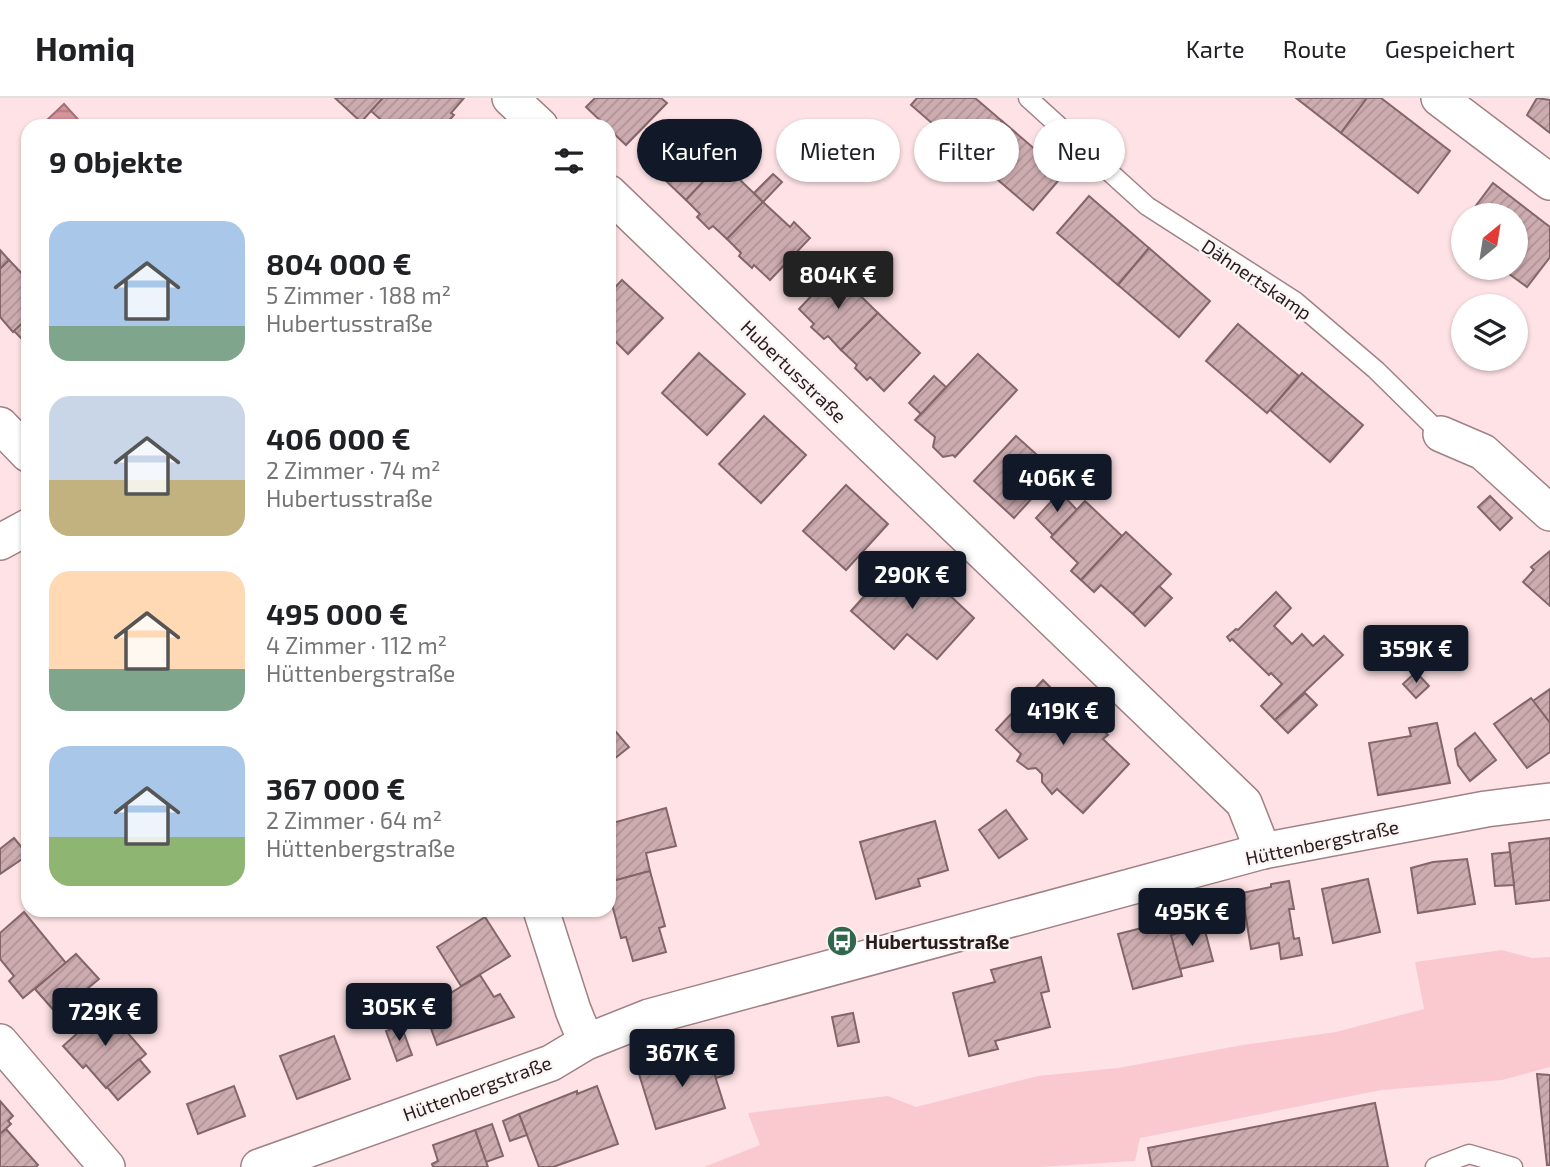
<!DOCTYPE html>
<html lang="de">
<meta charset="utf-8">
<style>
:root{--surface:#fff;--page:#f2f2f2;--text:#202124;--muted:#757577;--line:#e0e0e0;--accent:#111827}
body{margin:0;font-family:"Exo 2",sans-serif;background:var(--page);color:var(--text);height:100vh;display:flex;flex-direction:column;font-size:26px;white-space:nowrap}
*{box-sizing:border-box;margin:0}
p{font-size:23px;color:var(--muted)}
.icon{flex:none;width:38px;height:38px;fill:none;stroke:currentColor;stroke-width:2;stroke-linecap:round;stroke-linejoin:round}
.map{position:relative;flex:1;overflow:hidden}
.panel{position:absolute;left:21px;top:21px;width:595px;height:798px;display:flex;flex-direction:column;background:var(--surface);border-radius:21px;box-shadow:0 2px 5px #0004}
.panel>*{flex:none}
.banner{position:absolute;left:637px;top:21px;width:665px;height:63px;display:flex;gap:14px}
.needle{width:46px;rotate:30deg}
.tools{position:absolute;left:1451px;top:105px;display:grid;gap:14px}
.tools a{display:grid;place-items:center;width:77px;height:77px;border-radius:50%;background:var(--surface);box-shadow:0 2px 5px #0004;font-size:35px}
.price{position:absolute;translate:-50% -60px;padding:0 16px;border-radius:7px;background:var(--accent);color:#fff;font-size:23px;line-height:46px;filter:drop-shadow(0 2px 4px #0008)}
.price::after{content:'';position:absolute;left:50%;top:42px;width:21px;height:16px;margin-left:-10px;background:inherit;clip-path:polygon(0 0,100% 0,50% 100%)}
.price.selected{background:#222;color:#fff}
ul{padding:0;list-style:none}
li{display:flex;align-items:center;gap:21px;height:175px;padding:0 28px}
li span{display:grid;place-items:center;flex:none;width:196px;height:140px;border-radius:21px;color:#555}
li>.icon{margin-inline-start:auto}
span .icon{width:84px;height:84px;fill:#fffc;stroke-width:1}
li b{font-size:30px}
h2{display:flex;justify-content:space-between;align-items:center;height:84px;padding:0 28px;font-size:30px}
.pill{padding:0 24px;border-radius:32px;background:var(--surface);box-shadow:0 2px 5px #0004;font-size:24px;line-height:63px}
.pill.selected{background:var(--accent);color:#fff}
header{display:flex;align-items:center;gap:42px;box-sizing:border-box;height:98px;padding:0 35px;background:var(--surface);border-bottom:2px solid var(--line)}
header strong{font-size:33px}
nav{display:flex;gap:38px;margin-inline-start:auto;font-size:24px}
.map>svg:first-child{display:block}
.green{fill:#f9c9cf}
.water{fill:url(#water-rules);stroke:#a27077;stroke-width:2}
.building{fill:url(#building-hatch);stroke:#84666a;stroke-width:2}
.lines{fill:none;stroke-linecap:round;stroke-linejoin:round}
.service-casing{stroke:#a08185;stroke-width:21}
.minor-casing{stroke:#a08185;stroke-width:38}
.service{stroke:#fff;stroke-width:18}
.minor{stroke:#fff;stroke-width:35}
.labels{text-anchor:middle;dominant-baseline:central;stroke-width:5;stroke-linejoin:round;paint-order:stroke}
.street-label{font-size:19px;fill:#281c1e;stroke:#fcf5f6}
.poi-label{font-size:19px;font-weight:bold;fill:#281c1e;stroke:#fcf5f6;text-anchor:start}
</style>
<header>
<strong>Homiq</strong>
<nav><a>Karte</a><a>Route</a><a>Gespeichert</a></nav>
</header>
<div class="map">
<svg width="1550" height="1069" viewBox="0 0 1550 1069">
<defs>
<pattern id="water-rules" width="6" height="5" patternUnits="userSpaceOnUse" patternTransform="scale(1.75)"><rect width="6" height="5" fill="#d6949d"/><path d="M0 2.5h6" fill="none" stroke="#ae787f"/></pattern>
<pattern id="building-hatch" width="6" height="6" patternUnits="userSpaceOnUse" patternTransform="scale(1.75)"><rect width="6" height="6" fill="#cdacb0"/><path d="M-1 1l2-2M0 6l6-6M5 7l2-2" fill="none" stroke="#b09397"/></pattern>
</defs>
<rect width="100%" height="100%" fill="#fee2e5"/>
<path class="green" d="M1502,852L1532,860L1550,859V969L1502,982L1381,992L1140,1040L1135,1063L1039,1069H704L760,1047L748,1015L888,998L916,1009L1038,978L1118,970L1243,947L1336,934L1424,911L1415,864Z"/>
<path class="water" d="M64,6L84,28H52L47,22Z"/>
<g class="building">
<path d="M335,0H383L361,24Z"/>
<path d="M383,0H464L451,15L454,17L444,28H388L371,13Z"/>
<path d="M595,0H661L667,5L626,47L609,31V28H606L586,9Z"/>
<path d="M917,0H975L1002,23L971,59L911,7Z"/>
<path d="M1296,0H1367L1341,35Z"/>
<path d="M1367,0H1381L1450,53L1418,95L1341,35Z"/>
<path d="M1537,0L1550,2V35L1527,17Z"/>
<path d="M1002,23L1064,76L1033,112L971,59Z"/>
<path d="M690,51L713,74L686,102L663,80Z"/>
<path d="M726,59L743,75L738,80L763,104L727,141L713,128L709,131L697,119L700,116L686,102Z"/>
<path d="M773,76L782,84L763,104L754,95Z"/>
<path d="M1493,85L1550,129V159L1527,189L1501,170H1516V117H1469Z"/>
<path d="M1089,98L1149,150L1118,187L1057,135Z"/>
<path d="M763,104L790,129L794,124L810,140L770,182L754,167L752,170L739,158L741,155L727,141Z"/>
<path d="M1149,150L1210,203L1179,239L1118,187Z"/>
<path d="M0,152L9,162L0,171Z"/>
<path d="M9,162L28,182V220L13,234L0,219V171Z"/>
<path d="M835,173L878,215L841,252L828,238L824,241L811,229L814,226L799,211Z"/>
<path d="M622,182L663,220L628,256L609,237V196Z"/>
<path d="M878,215L920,255L884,293L870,279L867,282L855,270L857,267L841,252Z"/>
<path d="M28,220V247L14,233Z"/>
<path d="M1238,226L1299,278L1267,315L1206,263Z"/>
<path d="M699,255L745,296L707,337L662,295Z"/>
<path d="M978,256L1017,292L955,359L953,357L943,359L933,349L935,339L915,322Z"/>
<path d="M1302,275L1363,327L1330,364L1270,312Z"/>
<path d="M934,278L946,289L921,316L909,305Z"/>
<path d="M764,318L806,357L761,405L719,366Z"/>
<path d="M1016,338L1056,374L1014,420L974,383Z"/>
<path d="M846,387L888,426L846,472L803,433Z"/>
<path d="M1060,394L1077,412L1053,437L1036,420Z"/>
<path d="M1490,398L1512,420L1500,432L1478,409Z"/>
<path d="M1085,403L1122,438L1081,482L1071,473L1078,465L1051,439Z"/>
<path d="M1126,434L1171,476L1133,516L1101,487L1094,494L1081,482Z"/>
<path d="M1550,453V508L1523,484L1534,472L1531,469Z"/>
<path d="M898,460L939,496L943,491L974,520L937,561L907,536L894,551L851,513Z"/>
<path d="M1159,488L1172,500L1145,528L1133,516Z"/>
<path d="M1276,494L1291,510L1274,528L1292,546L1302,536L1313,548L1324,538L1343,557L1275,622L1261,608L1282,586L1271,575L1269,577L1232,541L1230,543L1227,539L1236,531L1238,532Z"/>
<path d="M1416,574L1429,588L1416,600L1403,586Z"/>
<path d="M1043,582L1069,608L1073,604L1108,637L1103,641L1129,666L1083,715L1057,691L1052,696L1042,684V676L1036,670L1028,671L1017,663L1021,656L996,632Z"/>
<path d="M1550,591V625L1533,603Z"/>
<path d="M1305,595L1317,607L1288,635L1275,622Z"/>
<path d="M1531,600L1550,625V654L1527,670L1494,626Z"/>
<path d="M1437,625L1450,685L1378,697L1369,645L1411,638L1409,630Z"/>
<path d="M610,627L629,649L609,665V628Z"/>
<path d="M1475,635L1496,662L1470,683L1458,667L1455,651Z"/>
<path d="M666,710L676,748L646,755L650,773L609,784V726Z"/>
<path d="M1006,712L1027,741L999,760L979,732Z"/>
<path d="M935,723L948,772L918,781L920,788L876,801L860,744Z"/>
<path d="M14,740L28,757L0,776V751Z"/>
<path d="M1550,740V802L1516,806L1509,745Z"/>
<path d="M1510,754L1514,787L1495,788L1492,756Z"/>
<path d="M1467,761L1475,806L1418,815L1411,770L1433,764Z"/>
<path d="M650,773L665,828L659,830L666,854L633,863L626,839L621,840L609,795V784Z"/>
<path d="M1368,781L1380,834L1333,845L1322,791Z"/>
<path d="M1289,783L1294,811H1289L1294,841L1299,840L1302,857L1281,861L1279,845L1251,851L1242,795L1271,789V786Z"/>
<path d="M24,814L66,865L23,900L9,883L14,878L0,861V835Z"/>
<path d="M485,819L510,858L461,888L437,849Z"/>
<path d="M1169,827L1182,878L1133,891L1118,836L1150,828L1151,832Z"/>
<path d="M1204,829L1213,863L1180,871L1171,837Z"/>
<path d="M76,856L99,881L57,916L35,891Z"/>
<path d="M1041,859L1049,893L1041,895L1050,929L995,943L998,951L969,958L953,895L995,884L991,872Z"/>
<path d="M480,877L494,899L500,896L514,919L437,947L422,906L449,896Z"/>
<path d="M106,910L146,956L106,990L86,967L83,970L63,948Z"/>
<path d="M853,915L859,944L838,948L832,919Z"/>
<path d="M401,927L412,957L397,963L386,933Z"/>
<path d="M334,938L350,981L297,1001L280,958Z"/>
<path d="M723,944L732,975L716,980L706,949Z"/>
<path d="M706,949L725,1010L656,1031L639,976L672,966L670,960Z"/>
<path d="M139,961L150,974L118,1002L107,989Z"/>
<path d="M1537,976L1550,977V1067H1547Z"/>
<path d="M234,988L245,1018L198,1036L187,1006Z"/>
<path d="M597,988L618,1046L553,1069H539L519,1016L577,993V996Z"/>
<path d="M0,1003L13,1018L8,1023L11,1026L0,1036Z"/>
<path d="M1375,1005L1388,1069H1152L1148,1050Z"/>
<path d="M519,1016L527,1037L510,1043L503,1023Z"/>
<path d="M492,1026L503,1058L486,1064L475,1032Z"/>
<path d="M6,1031L38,1067L36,1069H0V1036Z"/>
<path d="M475,1032L488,1069H433L432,1066L438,1063L433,1047Z"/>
</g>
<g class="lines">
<g class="service-casing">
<g id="service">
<path d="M1028,0L1147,108L1295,203L1376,272L1441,336"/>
<path d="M1435,1069L1469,1056L1513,1069"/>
</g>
</g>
<g class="minor-casing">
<g id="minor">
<path d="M510,0L540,28"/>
<path d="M1439,0L1550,84"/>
<path d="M609,95L1244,705L1263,753"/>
<path d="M0,327L28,356"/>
<path d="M1441,336L1483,354L1550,415"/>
<path d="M0,444L28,429"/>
<path d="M541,812L573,912L586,944"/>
<path d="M0,944L107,1069"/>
<path d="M259,1069L551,965L586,944L649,919L1263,753L1486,711L1550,703"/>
</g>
</g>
<use href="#service" class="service"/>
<use href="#minor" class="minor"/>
</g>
<defs>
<g id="bus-disc" transform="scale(1.575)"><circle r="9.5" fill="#31674c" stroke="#fcf5f6"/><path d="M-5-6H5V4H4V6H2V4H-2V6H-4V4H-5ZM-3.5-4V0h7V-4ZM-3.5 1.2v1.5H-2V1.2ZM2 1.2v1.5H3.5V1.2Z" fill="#fff"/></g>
</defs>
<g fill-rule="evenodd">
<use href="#bus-disc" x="842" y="843"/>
</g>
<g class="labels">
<g class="street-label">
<text transform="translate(1257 181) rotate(34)">Dähnertskamp</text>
<text transform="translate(794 273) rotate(44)">Hubertusstraße</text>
<text transform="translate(1322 744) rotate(-12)">Hüttenbergstraße</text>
<text transform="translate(477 990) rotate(-20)">Hüttenbergstraße</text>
</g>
<g class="poi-label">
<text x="865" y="843">Hubertusstraße</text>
</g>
</g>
</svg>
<div class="tools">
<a><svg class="needle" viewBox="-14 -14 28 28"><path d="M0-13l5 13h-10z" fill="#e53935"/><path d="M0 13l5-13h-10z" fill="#757577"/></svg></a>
<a><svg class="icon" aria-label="layers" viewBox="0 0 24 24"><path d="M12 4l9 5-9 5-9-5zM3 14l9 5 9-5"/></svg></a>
</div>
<b class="price selected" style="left:838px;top:213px">804K €</b>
<b class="price" style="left:1057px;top:416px">406K €</b>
<b class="price" style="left:912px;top:513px">290K €</b>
<b class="price" style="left:1416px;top:587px">359K €</b>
<b class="price" style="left:1063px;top:649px">419K €</b>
<b class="price" style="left:1192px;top:850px">495K €</b>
<b class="price" style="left:399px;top:945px">305K €</b>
<b class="price" style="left:105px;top:950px">729K €</b>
<b class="price" style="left:682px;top:991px">367K €</b>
<div class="banner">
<a class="pill selected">Kaufen</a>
<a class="pill">Mieten</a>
<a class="pill">Filter</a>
<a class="pill">Neu</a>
</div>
<section class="panel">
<h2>9 Objekte<svg class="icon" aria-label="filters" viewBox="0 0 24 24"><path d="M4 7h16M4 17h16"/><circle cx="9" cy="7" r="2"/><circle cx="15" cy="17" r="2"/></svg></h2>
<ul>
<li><span style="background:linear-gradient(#a9c7e8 75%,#7fa58c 0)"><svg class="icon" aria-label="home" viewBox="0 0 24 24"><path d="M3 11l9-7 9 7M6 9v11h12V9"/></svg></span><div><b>804 000 €</b><p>5 Zimmer · 188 m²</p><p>Hubertusstraße</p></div></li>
<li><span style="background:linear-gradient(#c9d6e8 60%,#c2b280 0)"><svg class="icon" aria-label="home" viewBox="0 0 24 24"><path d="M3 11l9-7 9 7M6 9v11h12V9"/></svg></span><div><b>406 000 €</b><p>2 Zimmer · 74 m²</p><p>Hubertusstraße</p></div></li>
<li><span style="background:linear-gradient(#ffd9b3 70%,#7fa58c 0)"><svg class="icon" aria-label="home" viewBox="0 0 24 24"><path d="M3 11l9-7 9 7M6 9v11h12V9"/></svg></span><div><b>495 000 €</b><p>4 Zimmer · 112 m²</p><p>Hüttenbergstraße</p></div></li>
<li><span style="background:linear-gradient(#a9c7e8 65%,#8fb573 0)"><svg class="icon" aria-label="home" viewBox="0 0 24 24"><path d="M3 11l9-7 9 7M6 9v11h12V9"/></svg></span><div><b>367 000 €</b><p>2 Zimmer · 64 m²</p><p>Hüttenbergstraße</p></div></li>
</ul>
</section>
</div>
